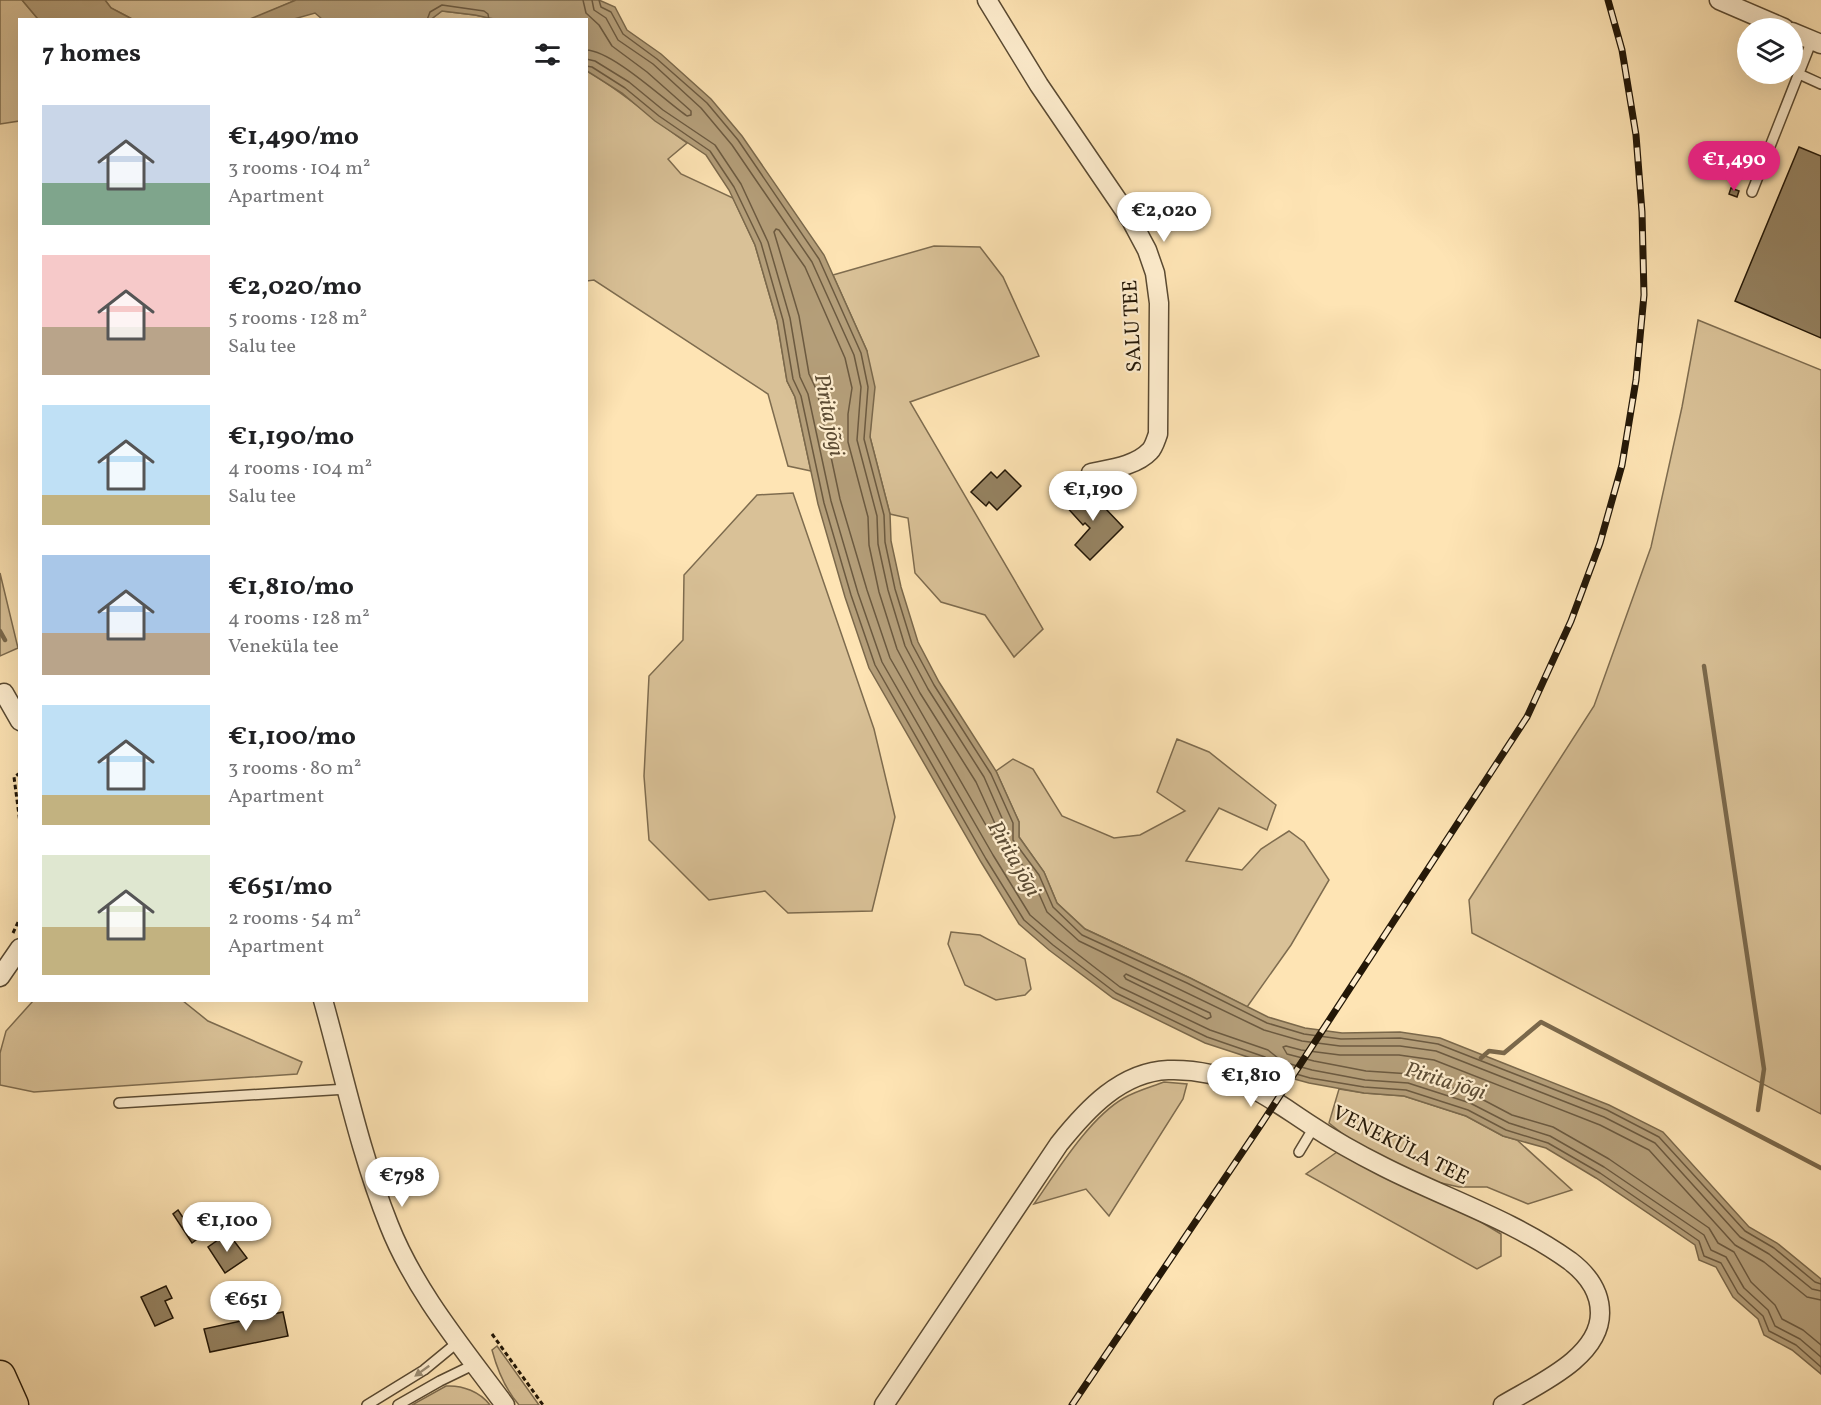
<!DOCTYPE html>
<meta charset="utf-8">
<style>
:root{--surface:#fff;--page:#f2f2f2;--text:#202124;--muted:#757577;--accent:#db2777}
body{margin:0;font-family:Vollkorn,serif;background:var(--page);color:var(--text);height:100vh;display:flex;flex-direction:column;font-size:22px;white-space:nowrap}
*{box-sizing:border-box;margin:0}
p{font-size:20px;color:var(--muted)}
.icon{flex:none;width:33px;height:33px;fill:none;stroke:currentColor;stroke-width:2;stroke-linecap:round;stroke-linejoin:round}
.map{position:relative;flex:1;overflow:hidden}
.side{position:absolute;left:18px;top:18px;width:570px;height:984px;display:flex;flex-direction:column;background:var(--surface);border-radius:0px;box-shadow:0 6px 24px #0002}
.side>*{flex:none}
.controls{position:absolute;left:1737px;top:18px;display:grid;gap:12px}
.controls a{display:grid;place-items:center;width:66px;height:66px;border-radius:50%;background:var(--surface);box-shadow:0 6px 24px #0002;font-size:30px}
.price{position:absolute;translate:-50% -51px;padding:0 14px;border-radius:21px;background:#fff;color:#222;font-size:20px;line-height:39px;filter:drop-shadow(0 2px 3px #0008)}
.price::after{content:'';position:absolute;left:50%;top:36px;width:18px;height:14px;margin-left:-9px;background:inherit;clip-path:polygon(0 0,100% 0,50% 100%)}
.price.active{background:var(--accent);color:#fff}
ul{padding:0;list-style:none}
li{display:flex;align-items:center;gap:18px;height:150px;padding:0 24px}
li span{display:grid;place-items:center;flex:none;width:168px;height:120px;border-radius:0px;color:#555}
li>.icon{margin-inline-start:auto}
span .icon{width:72px;height:72px;fill:#fffc;stroke-width:1}
li b{font-size:26px}
h2{display:flex;justify-content:space-between;align-items:center;height:72px;padding:0 24px;font-size:26px}
.map>svg:first-child{display:block}
.green{fill:#d9c197;stroke:#7e6c4f;stroke-width:1.5}
.water{fill:#b49e79;stroke:#7a684b;stroke-width:1.5}
.lines{fill:none;stroke-linecap:round;stroke-linejoin:round}
.shore{stroke:#6c5a40;stroke-width:1.5}
.stream{stroke:#7a684b;stroke-width:4.5}
.building{fill:#958261;stroke:#231707;stroke-width:1.5}
.service-casing{stroke:#5a4a32;stroke-width:12}
.minor-casing{stroke:#5a4a32;stroke-width:21}
.trunk-casing{stroke:#231707;stroke-width:33}
.path{stroke:#231707;stroke-width:3;stroke-dasharray:4.5 3;stroke-linecap:butt}
.service{stroke:#feedce;stroke-width:9}
.minor{stroke:#feedce;stroke-width:18}
.trunk{stroke:#fee4b4;stroke-width:30}
.rail-casing{stroke:#231707;stroke-width:7}
.rail{stroke:#feedce;stroke-width:4.5;stroke-dasharray:14;stroke-linecap:butt}
.oneway{fill:#9b8d74}
.labels{text-anchor:middle;dominant-baseline:central;stroke-width:4.5;stroke-linejoin:round;paint-order:stroke}
.street-label{font-size:21px;fill:#231707;stroke:#feedce}
.water-label{font-size:22px;font-style:italic;fill:#5d4d35;stroke:#feedce}
</style>
<div class="map">
<svg width="1821" height="1405" viewBox="0 0 1821 1405">
<rect width="100%" height="100%" fill="#fee4b4"/>
<filter id="stains"><feTurbulence type="fractalNoise" baseFrequency=".00333" numOctaves="4"/><feColorMatrix values="0 0 0 0 .2 0 0 0 0 .09 0 0 0 0 .02 0 0 0 .5 -.17"/></filter>
<radialGradient id="worn" r=".72"><stop offset=".6" stop-color="#630" stop-opacity="0"/><stop offset="1" stop-color="#630" stop-opacity=".3"/></radialGradient>
<g class="green">
<path d="M0,0H22L38,19L20,20L19,121L0,124Z"/>
<path d="M105,0H296L250,20L132,19L111,8Z"/>
<path d="M442,11L475,15L494,19L430,20Z"/>
<path d="M587,71C623,91 653,120 687,143L668,159L681,174L733,198L755,245L777,321L787,381L795,397L811,471L788,466L768,394L594,280L587,281Z"/>
<path d="M934,246L980,247L1003,277L1039,356L910,402L1043,629L1014,657L985,615L941,602L915,573L908,518L890,514L870,437L871,416L867,351L833,275Z"/>
<path d="M1698,320L1821,370V1114L1472,933L1469,900L1594,706L1651,547L1682,407Z"/>
<path d="M793,493L874,729L895,817L872,911L788,913L765,891L709,900L649,840L644,776L649,676L683,640L684,575L757,495Z"/>
<path d="M0,573L18,648L0,656Z"/>
<path d="M1177,739L1209,752L1276,805L1267,830L1219,808L1186,861L1242,870L1261,849L1289,831L1304,842L1329,880L1291,945L1247,1007L1190,978L1085,929L1057,903L1044,872L1019,837V822L996,771L1013,759L1033,769L1062,816L1114,838L1140,835L1185,811L1157,792Z"/>
<path d="M951,932L980,935L1025,959L1031,989L1025,995L996,1000L965,985L948,944Z"/>
<path d="M33,1001H183L208,1021L302,1062L297,1074L34,1092L0,1085V1053L6,1031Z"/>
<path d="M1164,1082L1187,1084L1183,1099L1109,1216L1086,1189L1034,1204C1057,1171 1089,1118 1124,1098C1136,1091 1151,1087 1164,1082Z"/>
<path d="M1339,1089L1364,1093L1404,1096L1466,1116L1503,1136L1517,1140L1572,1190L1528,1204L1487,1187H1459L1437,1182L1379,1157L1353,1142L1329,1123Z"/>
<path d="M1337,1152L1471,1216L1501,1234V1256L1477,1269L1306,1174Z"/>
<path d="M497,1346L539,1405H519C506,1390 497,1369 492,1350Z"/>
<path d="M446,1386C463,1385 480,1392 490,1405H412Z"/>
</g>
<g class="water">
<path d="M22,0H105L111,8L132,19H38Z"/>
<path d="M296,0H599L615,7L627,30L661,54L711,99L742,136L824,255L867,351L875,387L870,437L890,514L891,541L901,587L918,642L939,682L996,771L1019,822V837L1044,872L1057,903L1085,929L1190,978L1268,1017L1305,1028L1342,1033L1400,1032L1440,1038L1609,1105L1663,1132L1749,1227L1777,1243L1821,1279V1374L1792,1350L1764,1335L1758,1319L1733,1297L1716,1267L1699,1260L1695,1245L1596,1178L1546,1148L1503,1136L1466,1116L1404,1096L1364,1093L1309,1083L1276,1074L1263,1062L1205,1043L1113,998L1049,950L1019,924L981,862L869,668L845,597L818,504L795,397L787,381L777,321L755,245L729,190L706,155L655,121L622,93L587,71L586,20L494,19L475,15L442,11L430,20L322,19L315,13L294,19H250Z"/>
</g>
<g class="lines">
<g class="shore">
<path d="M583,0L586,13L599,25L612,46L647,72L691,111V115L687,116C664,100 613,51 586,50"/>
<path d="M592,0L594,10L606,18L618,40L653,64L701,108L732,145L812,262L854,355L861,387L857,440L877,516L878,544L888,590L905,646L928,689L984,777L1005,825L1006,843L1032,878L1047,912L1079,941L1264,1030L1302,1041L1340,1046H1400L1436,1051L1604,1117L1655,1143L1740,1237L1769,1254L1812,1289L1821,1291"/>
<path d="M599,0L601,7L611,12L623,34L657,59L707,103L738,140L819,259L861,353L868,387L864,439L884,515L885,542L895,589L912,644L934,685L991,774L1013,823V840L1039,875L1053,907L1082,935L1187,983L1267,1023L1304,1034L1341,1039L1400,1038L1438,1044L1607,1110L1659,1137L1745,1231L1774,1248L1815,1282L1821,1284"/>
<path d="M427,20L430,12L442,5L484,11L488,14L489,20"/>
<path d="M586,59L595,61L629,82L663,110L715,145L741,184L768,242L790,318L800,377L808,394L831,501L858,593L882,662L993,855L1030,915L1058,939L1120,987L1210,1030L1268,1050L1283,1062L1312,1070L1365,1080L1408,1083L1470,1103L1509,1123L1550,1136L1604,1167L1704,1235L1711,1250L1726,1257L1744,1288L1768,1310L1775,1326L1800,1339L1821,1357"/>
<path d="M586,66L592,67L625,88L659,116L710,151L734,187L761,243L783,320L793,379L801,396L824,503L851,595L875,665L986,859L1024,920L1053,945L1116,993L1207,1037L1265,1057L1279,1069L1310,1078L1364,1087L1406,1090L1468,1110L1506,1130L1548,1143L1600,1173L1699,1241L1704,1256L1721,1263L1738,1293L1763,1316L1769,1331L1796,1345L1821,1367"/>
<path d="M776,229L779,230L805,267L845,358L852,388L848,414V442L868,517L869,545L879,592L897,649L920,693L976,782L996,826L994,835L991,834L890,658L867,590L840,499L817,391L809,374L799,316L774,232Z"/>
<path d="M1126,974L1210,1013L1211,1017L1207,1019L1126,979L1124,976Z"/>
<path d="M1821,1300L1807,1297L1764,1262L1735,1245L1649,1150L1600,1125L1434,1060L1399,1055H1340L1301,1050L1286,1046L1283,1047L1287,1054L1314,1061L1366,1071L1411,1074L1474,1095L1512,1115L1553,1127L1609,1159L1709,1228L1718,1243L1734,1252L1751,1282L1775,1305L1782,1319L1803,1330L1821,1345"/>
</g>
<g class="stream">
<path d="M0,631L5,640"/>
<path d="M1704,666L1764,1069L1758,1110"/>
<path d="M1481,1058L1489,1051L1504,1053L1541,1022L1821,1168"/>
</g>
</g>
<g class="building">
<path d="M1799,147L1821,156V338L1735,301Z"/>
<path d="M1731,188L1739,191L1737,197L1729,194Z"/>
<path d="M1005,470L1021,486L997,510L989,502L986,506L971,492L991,472L997,478Z"/>
<path d="M1083,485L1123,527L1090,560L1075,545L1090,528L1085,523L1083,525L1064,504Z"/>
<path d="M178,1210L197,1239L192,1243L173,1214Z"/>
<path d="M228,1233L247,1258L225,1273L208,1247Z"/>
<path d="M166,1286L172,1298L165,1301L173,1318L155,1326L141,1297Z"/>
<path d="M283,1312L288,1336L210,1352L204,1329Z"/>
</g>
<g class="lines">
<g class="service-casing">
<g id="service">
<path d="M1799,74L1821,84"/>
<path d="M1752,192L1812,40"/>
<path d="M119,1103L347,1089"/>
<path d="M1299,1152L1314,1127"/>
<path d="M367,1405L424,1370L458,1342"/>
<path d="M398,1405L440,1381L475,1364"/>
</g>
</g>
<g class="minor-casing">
<g id="minor">
<path d="M987,0L1039,85L1131,220L1147,250L1155,273L1159,303L1158,434C1156,439 1154,447 1150,451C1136,466 1110,469 1091,473"/>
<path d="M1719,0L1784,28"/>
<path d="M1792,32L1821,44"/>
<path d="M4,693L20,721"/>
<path d="M0,977L20,948"/>
<path d="M323,1000C344,1075 360,1153 389,1225C415,1291 463,1348 505,1405"/>
<path d="M884,1405L1059,1144C1087,1109 1121,1072 1168,1070C1196,1069 1222,1075 1247,1086C1269,1096 1289,1111 1309,1124C1333,1140 1358,1154 1384,1167C1445,1198 1513,1220 1570,1261C1587,1274 1600,1291 1600,1313C1600,1358 1536,1385 1503,1405"/>
</g>
</g>
<g class="trunk-casing">
<path id="trunk" d="M0,1376L13,1405"/>
</g>
<g class="path">
<path d="M20,773L14,777L20,823"/>
<path d="M13,933L20,918"/>
<path d="M492,1334L543,1405"/>
</g>
<use href="#service" class="service"/>
<use href="#minor" class="minor"/>
<use href="#trunk" class="trunk"/>
<g class="rail-casing">
<path id="rail" d="M1072,1405L1262,1123L1527,717L1571,621L1600,543L1622,465L1636,380L1644,295L1642,212L1636,135L1622,50L1608,0"/>
</g>
<use href="#rail" class="rail"/>
</g>
<defs><path id="oneway-solid" d="M-6-.8H1V-3.2L6.5 0L1 3.2V.8H-6Z" transform="scale(1.5)"/></defs>
<use class="oneway" href="#oneway-solid" transform="translate(422 1371) rotate(144)"/>
<g class="labels">
<g class="street-label">
<text transform="translate(1133 326) rotate(-93)">SALU TEE</text>
<text transform="translate(1400 1146) rotate(27)">VENEKÜLA TEE</text>
</g>
<g class="water-label">
<text transform="translate(828 415) rotate(79)">Pirita jõgi</text>
<text transform="translate(1013 859) rotate(60)">Pirita jõgi</text>
<text transform="translate(1445 1082) rotate(17)">Pirita jõgi</text>
</g>
</g>
<rect width="100%" height="100%" filter="url(#stains)"/>
<rect width="100%" height="100%" fill="url(#worn)"/>
</svg>
<div class="controls">
<a><svg class="icon" aria-label="layers" viewBox="0 0 24 24"><path d="M12 4l9 5-9 5-9-5zM3 14l9 5 9-5"/></svg></a>
</div>
<b class="price active" style="left:1734px;top:192px">€1,490</b>
<b class="price" style="left:1164px;top:243px">€2,020</b>
<b class="price" style="left:1093px;top:522px">€1,190</b>
<b class="price" style="left:1251px;top:1108px">€1,810</b>
<b class="price" style="left:402px;top:1208px">€798</b>
<b class="price" style="left:227px;top:1253px">€1,100</b>
<b class="price" style="left:246px;top:1332px">€651</b>
<section class="side">
<h2>7 homes<svg class="icon" aria-label="filters" viewBox="0 0 24 24"><path d="M4 7h16M4 17h16"/><circle cx="9" cy="7" r="2"/><circle cx="15" cy="17" r="2"/></svg></h2>
<ul>
<li><span style="background:linear-gradient(#c9d6e8 65%,#7fa58c 0)"><svg class="icon" aria-label="home" viewBox="0 0 24 24"><path d="M3 11l9-7 9 7M6 9v11h12V9"/></svg></span><div><b>€1,490/mo</b><p>3 rooms · 104 m²</p><p>Apartment</p></div></li>
<li><span style="background:linear-gradient(#f6c9c9 60%,#b9a48a 0)"><svg class="icon" aria-label="home" viewBox="0 0 24 24"><path d="M3 11l9-7 9 7M6 9v11h12V9"/></svg></span><div><b>€2,020/mo</b><p>5 rooms · 128 m²</p><p>Salu tee</p></div></li>
<li><span style="background:linear-gradient(#bfe0f5 75%,#c2b280 0)"><svg class="icon" aria-label="home" viewBox="0 0 24 24"><path d="M3 11l9-7 9 7M6 9v11h12V9"/></svg></span><div><b>€1,190/mo</b><p>4 rooms · 104 m²</p><p>Salu tee</p></div></li>
<li><span style="background:linear-gradient(#a9c7e8 65%,#b9a48a 0)"><svg class="icon" aria-label="home" viewBox="0 0 24 24"><path d="M3 11l9-7 9 7M6 9v11h12V9"/></svg></span><div><b>€1,810/mo</b><p>4 rooms · 128 m²</p><p>Veneküla tee</p></div></li>
<li><span style="background:linear-gradient(#bfe0f5 75%,#c2b280 0)"><svg class="icon" aria-label="home" viewBox="0 0 24 24"><path d="M3 11l9-7 9 7M6 9v11h12V9"/></svg></span><div><b>€1,100/mo</b><p>3 rooms · 80 m²</p><p>Apartment</p></div></li>
<li><span style="background:linear-gradient(#dfe7d0 60%,#c2b280 0)"><svg class="icon" aria-label="home" viewBox="0 0 24 24"><path d="M3 11l9-7 9 7M6 9v11h12V9"/></svg></span><div><b>€651/mo</b><p>2 rooms · 54 m²</p><p>Apartment</p></div></li>
</ul>
</section>
</div>
